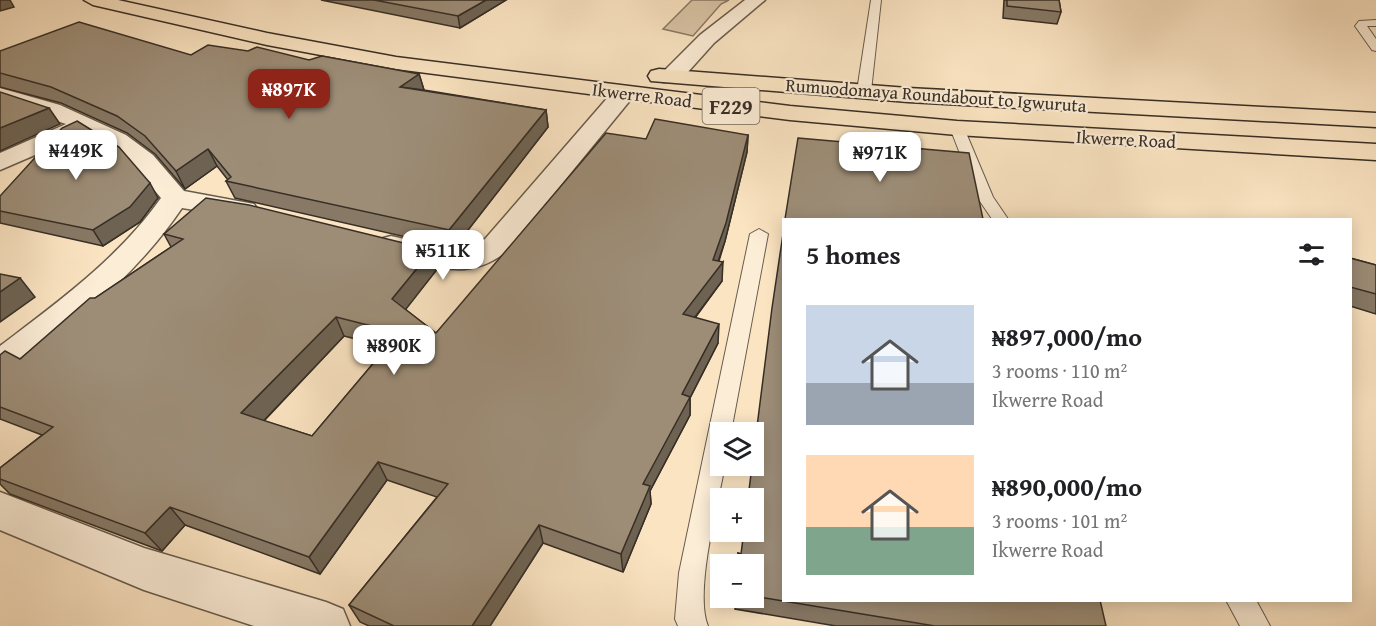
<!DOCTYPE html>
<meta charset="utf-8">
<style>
:root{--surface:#fff;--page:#f6f6f6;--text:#202124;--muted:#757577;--accent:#8f2418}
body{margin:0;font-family:"Gentium Book Plus",serif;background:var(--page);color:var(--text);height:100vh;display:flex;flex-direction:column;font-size:22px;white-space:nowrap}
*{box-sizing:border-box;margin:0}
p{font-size:20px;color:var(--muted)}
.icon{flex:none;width:33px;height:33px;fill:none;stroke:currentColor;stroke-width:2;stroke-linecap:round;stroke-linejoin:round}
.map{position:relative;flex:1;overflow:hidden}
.details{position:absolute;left:782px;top:218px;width:570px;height:384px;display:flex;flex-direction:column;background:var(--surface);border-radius:0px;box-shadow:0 3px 15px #0003}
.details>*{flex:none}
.fabs{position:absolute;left:710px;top:422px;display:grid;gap:12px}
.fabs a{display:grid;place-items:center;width:54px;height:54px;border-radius:0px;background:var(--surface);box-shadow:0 3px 15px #0003;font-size:30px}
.price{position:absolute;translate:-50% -51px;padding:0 14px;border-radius:12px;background:#fff;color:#222;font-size:20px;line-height:39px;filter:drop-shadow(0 2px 3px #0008)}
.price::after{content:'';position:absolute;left:50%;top:36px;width:18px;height:14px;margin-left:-9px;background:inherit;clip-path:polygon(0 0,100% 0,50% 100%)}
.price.current{background:var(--accent);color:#fff}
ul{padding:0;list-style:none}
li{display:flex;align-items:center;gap:18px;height:150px;padding:0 24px}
li span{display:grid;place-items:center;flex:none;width:168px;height:120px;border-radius:0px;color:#555}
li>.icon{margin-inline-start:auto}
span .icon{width:72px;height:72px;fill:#fffc;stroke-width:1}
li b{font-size:26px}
h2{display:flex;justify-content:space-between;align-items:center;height:72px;padding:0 24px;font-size:26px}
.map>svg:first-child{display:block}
.green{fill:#dac5a7;stroke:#887a66;stroke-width:1.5}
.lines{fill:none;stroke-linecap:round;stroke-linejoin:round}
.lane-casing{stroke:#685c4c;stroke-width:2}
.street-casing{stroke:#685c4c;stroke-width:3}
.primary-casing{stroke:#372e25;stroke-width:3}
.lane{fill:#fcedd7;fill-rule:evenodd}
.street{fill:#fcedd7;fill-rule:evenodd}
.primary{fill:#fbe4c2;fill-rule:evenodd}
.wall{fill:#877966;stroke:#372e25;stroke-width:1.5;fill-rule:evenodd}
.shaded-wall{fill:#6e6353;stroke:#372e25;stroke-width:1.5}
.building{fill:#9d8d77;stroke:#372e25;stroke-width:1.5;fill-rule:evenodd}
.labels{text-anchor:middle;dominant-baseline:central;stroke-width:4.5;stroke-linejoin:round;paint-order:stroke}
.far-street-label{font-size:18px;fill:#372e25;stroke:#fcedd7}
.shield{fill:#fcedd7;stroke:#72675a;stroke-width:1.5}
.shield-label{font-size:21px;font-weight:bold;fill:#372e25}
</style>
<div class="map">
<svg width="1376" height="626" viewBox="0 0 1376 626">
<rect width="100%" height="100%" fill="#fbe4c2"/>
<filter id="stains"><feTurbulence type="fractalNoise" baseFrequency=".00333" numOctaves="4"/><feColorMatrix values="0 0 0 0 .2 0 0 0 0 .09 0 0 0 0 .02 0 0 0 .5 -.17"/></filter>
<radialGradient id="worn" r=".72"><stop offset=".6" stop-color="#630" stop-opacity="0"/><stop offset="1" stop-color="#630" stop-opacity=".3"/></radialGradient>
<path class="green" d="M692,0H729L721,4L693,36L663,29Z"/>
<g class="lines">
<g class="lane-casing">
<g id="lane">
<path d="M871,0H881L871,91L864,95L857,91Z"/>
<path d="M1376,20V26H1367L1376,39V51L1372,50L1355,26L1359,21Z"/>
<path d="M957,124L964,128L993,197L1008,219H992L977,197L950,128Z"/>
<path d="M759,229L768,234L731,432H720V465H725C718,504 694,592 708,626H678L675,619L679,573L750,234Z"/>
<path d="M1226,600H1256L1270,626H1240Z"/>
</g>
</g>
<g class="street-casing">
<g id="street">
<path d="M745,0H765L714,43L679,82H663L660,77L663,72L700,35Z"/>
<path d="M624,86L632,88L635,93L632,98L507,251C466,285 426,263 380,251L376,245L380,239L391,236L462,252L470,250L485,239L616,88Z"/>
<path d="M0,88L60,105L126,135L153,155L184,191L254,204L258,210L254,216L244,218L182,208C137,275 74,323 13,374L0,378V346C58,302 118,259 161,198L129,160L86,133L0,170V153L66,124L0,102Z"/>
<path d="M0,492L144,548L326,602L343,609L350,626H254L144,590L0,530Z"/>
</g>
</g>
<g class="primary-casing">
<g id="primary">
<path d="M84,0H118L267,33L396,57L790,106L957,121L1376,144V160L957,135L790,120L396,69L267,45L93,5Z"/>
<path d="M659,69L908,88L1376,113V127L908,102L651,81L648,76L651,71Z"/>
</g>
</g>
<use href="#lane" class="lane"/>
<use href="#street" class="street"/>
<use href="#primary" class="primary"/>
</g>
<g class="wall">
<path d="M321,0H506L460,28Z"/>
<path d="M1004,0H1059L1061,12L1057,24L1003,18Z"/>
<path d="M0,51L191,55L309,60L419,74L424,90L546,110L548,127L454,248L235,198L226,181L228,180L217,166L185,189L155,154L127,133L61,103L0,87Z"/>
<path d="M748,135L747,152L725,241L719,261L722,281L695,318L718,343L690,398V415L650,491L651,504L623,572L543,543L490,626H369L360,622L349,605L437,497L387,480L320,574L185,525L162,551L10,494L0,484V468L42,435L0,419V355L20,359L95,298L171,247L164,234L438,268L405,309L436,333L646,139ZM344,336L387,347L312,436L264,421Z"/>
<path d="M0,196L158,198L140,222L103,246L0,223Z"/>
<path d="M1350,258L1376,265V314L1350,306Z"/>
<path d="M738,553L741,554L1106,626H836L735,609L736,597H753V564H737Z"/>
</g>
<g class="shaded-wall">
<path d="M0,0H10L14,7L0,11Z"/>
<path d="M486,0H506L460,28L458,16Z"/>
<path d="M419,74L424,90L400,87Z"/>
<path d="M49,108L60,124L0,151V128Z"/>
<path d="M546,110L548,127L454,248L449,230Z"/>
<path d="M748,135L747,152L725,241L714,273L723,262L722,281L683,333V314Z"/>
<path d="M208,149L217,166L185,189L176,171Z"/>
<path d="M150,183L158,198L140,222L103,246L93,230Z"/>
<path d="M432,250L438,268L399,318L392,299Z"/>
<path d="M20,278L35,297L0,322V292Z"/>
<path d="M336,317L344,336L253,432L241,413Z"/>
<path d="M719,324L718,343L690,398V415L650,491L651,504L623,572L621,554L643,484L682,394Z"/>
<path d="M378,462L387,480L320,574L309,557Z"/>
<path d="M170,507L185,525L162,551L145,533Z"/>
<path d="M539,525L543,543L490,626H472Z"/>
</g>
<g class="building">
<path d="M374,0H486L458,16Z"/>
<path d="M1007,0H1059L1061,12L1007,6Z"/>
<path d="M79,22L191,55L208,45L248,51L257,47L309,60L322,56L419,74L400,87L546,110L449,230L226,181L231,177L208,149L176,171L145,136L117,116L51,87L0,73V51Z"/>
<path d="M0,92L49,108L0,128Z"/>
<path d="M655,119L748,135L726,223L713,260L723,262L683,314L719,324L682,394L690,397L643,484L650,486L621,554L539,525L472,626H394L349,605L448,484L378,462L309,557L170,507L145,533L0,479V468L53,427L0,407V355L5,351L20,359L90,298H95L183,239L164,234L206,198L249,205L432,250L392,299L436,333L606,133L646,139ZM336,317L399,333L312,436L241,413Z"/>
<path d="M77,121L119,147L150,183L130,207L93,230L0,211V196L62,128Z"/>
<path d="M798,138L969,153L983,219H785Z"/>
<path d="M783,234V600H1100L1106,626H935L753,596V564H738V553L741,554L744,531H753V498H748L772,308Z"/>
<path d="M1350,258L1376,265V294L1350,287Z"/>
<path d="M0,274L20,278L0,292Z"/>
</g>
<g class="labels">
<g class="far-street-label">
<text transform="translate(642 95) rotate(7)">Ikwerre Road</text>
<text transform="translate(936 95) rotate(4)">Rumuodomaya Roundabout to Igwuruta</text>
<text transform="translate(1126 139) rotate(3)">Ikwerre Road</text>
</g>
<rect class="shield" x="702.5" y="88" width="57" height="36" rx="4.5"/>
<g class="shield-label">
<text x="731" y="106">F229</text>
</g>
</g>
<rect width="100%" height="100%" filter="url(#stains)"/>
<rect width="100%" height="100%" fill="url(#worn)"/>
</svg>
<div class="fabs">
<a><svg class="icon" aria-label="layers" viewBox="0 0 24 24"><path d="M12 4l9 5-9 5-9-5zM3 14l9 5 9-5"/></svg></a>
<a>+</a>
<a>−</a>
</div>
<b class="price current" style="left:289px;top:120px">₦897K</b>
<b class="price" style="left:76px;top:181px">₦449K</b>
<b class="price" style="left:880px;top:183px">₦971K</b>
<b class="price" style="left:443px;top:281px">₦511K</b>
<b class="price" style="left:394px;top:376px">₦890K</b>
<section class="details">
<h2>5 homes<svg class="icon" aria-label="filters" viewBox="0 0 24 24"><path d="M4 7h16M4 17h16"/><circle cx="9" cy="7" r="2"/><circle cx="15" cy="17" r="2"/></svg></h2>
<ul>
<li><span style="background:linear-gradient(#c9d6e8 65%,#9aa5b1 0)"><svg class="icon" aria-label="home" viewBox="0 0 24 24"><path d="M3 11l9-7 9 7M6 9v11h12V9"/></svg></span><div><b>₦897,000/mo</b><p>3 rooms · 110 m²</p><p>Ikwerre Road</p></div></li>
<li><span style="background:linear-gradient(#ffd9b3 60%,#7fa58c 0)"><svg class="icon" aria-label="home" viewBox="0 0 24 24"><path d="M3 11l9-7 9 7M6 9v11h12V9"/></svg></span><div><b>₦890,000/mo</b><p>3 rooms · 101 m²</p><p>Ikwerre Road</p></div></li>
</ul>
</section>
</div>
